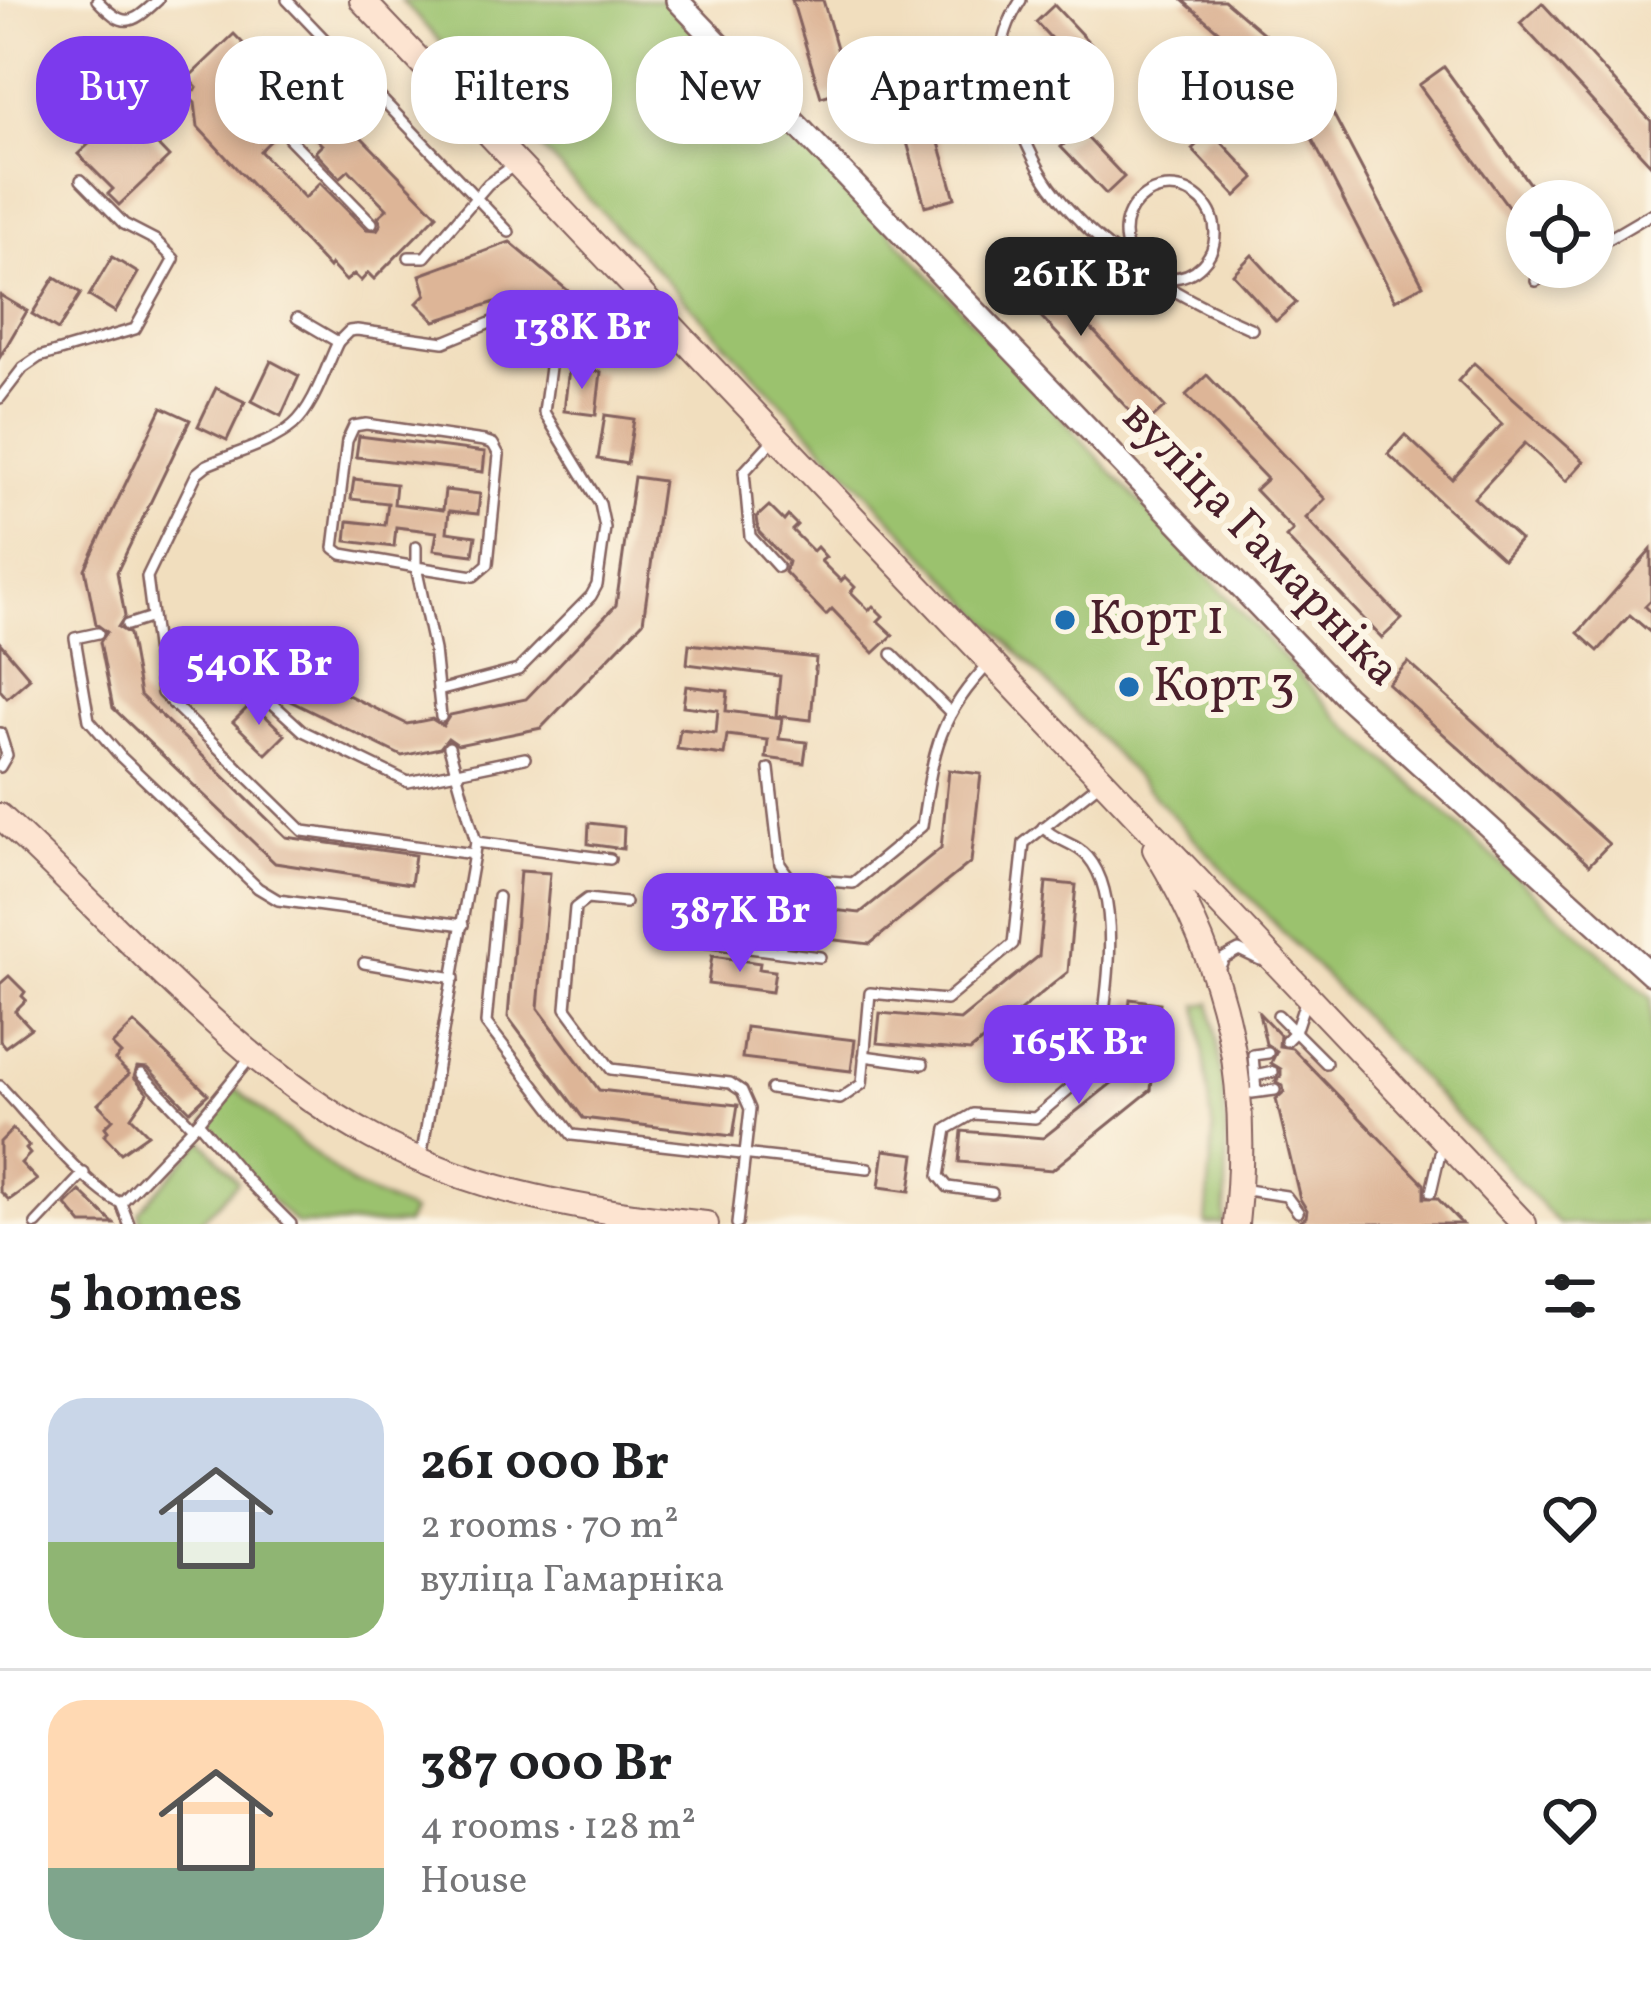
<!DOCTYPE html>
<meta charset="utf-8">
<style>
:root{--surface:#fff;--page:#f6f6f6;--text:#202124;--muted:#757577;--line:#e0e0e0;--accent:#7c3aed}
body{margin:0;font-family:Vollkorn,serif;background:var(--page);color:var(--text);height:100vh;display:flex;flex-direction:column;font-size:45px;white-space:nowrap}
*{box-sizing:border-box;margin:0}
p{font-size:39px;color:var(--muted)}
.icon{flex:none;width:66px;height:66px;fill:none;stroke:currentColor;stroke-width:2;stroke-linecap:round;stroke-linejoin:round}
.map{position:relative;height:1224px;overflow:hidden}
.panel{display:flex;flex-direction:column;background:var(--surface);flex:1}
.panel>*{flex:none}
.hud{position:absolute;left:36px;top:36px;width:1581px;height:108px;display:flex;gap:24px}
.fabs{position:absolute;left:1506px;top:180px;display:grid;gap:24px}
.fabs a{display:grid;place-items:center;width:108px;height:108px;border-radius:50%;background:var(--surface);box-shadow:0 6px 18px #0003;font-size:60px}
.price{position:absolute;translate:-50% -102px;padding:0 27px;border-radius:24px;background:var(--accent);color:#fff;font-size:39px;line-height:78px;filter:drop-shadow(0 3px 6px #0008)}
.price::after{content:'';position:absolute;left:50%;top:72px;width:36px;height:27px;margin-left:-18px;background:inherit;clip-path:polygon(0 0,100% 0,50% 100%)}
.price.active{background:#222;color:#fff}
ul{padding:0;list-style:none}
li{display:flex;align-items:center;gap:36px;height:300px;padding:0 48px}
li+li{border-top:3px solid var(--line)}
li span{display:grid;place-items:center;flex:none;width:336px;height:240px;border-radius:36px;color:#555}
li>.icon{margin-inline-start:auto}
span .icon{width:144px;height:144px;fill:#fffc;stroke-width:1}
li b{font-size:51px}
h2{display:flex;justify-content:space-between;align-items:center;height:144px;padding:0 48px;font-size:51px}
.chip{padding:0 42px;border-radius:48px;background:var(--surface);box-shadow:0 6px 18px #0003;font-size:42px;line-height:108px}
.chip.active{background:var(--accent);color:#fff}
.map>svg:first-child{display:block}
.green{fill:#9bc26e;stroke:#72704c;stroke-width:3}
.building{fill:#ddb597;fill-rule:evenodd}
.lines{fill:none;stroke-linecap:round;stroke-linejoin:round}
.service-casing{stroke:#84625e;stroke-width:14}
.tertiary-casing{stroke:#84625e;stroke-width:26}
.secondary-casing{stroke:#84625e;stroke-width:28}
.service{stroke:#fff;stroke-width:9}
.tertiary{stroke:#fff;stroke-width:21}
.secondary{stroke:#fde4d1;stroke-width:24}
.poi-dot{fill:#1f6fb2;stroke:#fcf5e5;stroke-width:4.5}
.labels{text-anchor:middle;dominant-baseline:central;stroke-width:12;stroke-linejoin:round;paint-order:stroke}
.street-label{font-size:48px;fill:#4a1f2b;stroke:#fcf5e5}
.poi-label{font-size:48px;fill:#4a1f2b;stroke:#fcf5e5;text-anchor:start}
</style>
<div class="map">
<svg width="1651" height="1224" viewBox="0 0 1651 1224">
<rect width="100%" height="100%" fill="#fcf5e5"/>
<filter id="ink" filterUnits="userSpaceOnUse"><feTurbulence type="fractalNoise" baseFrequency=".00833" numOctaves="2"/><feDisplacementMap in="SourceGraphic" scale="24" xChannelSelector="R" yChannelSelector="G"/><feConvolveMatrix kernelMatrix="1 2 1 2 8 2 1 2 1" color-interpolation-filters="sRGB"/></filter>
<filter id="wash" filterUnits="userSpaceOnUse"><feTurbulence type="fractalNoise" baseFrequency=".004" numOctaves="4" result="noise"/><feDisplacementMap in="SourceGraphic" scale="48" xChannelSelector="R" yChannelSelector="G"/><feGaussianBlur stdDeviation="2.7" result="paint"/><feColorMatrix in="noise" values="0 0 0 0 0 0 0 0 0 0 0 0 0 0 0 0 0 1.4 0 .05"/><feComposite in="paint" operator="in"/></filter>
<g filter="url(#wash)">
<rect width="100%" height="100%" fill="#f1debe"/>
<g class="green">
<path d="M401,0H668L840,178L1340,719L1651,998V1224H1559Z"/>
<path d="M1211,1003C1224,1085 1231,1141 1224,1224H1206L1213,1133L1198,1005Z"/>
<path d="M236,1089L352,1185L412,1212L406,1224H297L265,1194L205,1122Z"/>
<path d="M203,1140L238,1182L198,1224H141L138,1212Z"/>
</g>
<g id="blocks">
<g class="building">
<path d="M792,0H823L849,89L821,97Z"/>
<path d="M1182,0H1224L1275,43L1257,64Z"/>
<path d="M1542,3L1651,121V165L1520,23Z"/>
<path d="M1054,5L1098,52L1079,69L1036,22Z"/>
<path d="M234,34L271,72L297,71L437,215L374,279L368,273L361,281L354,274L346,281L331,265L329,268L198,127L195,103L188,96L197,88L188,78ZM295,117L322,145L315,152L340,178L349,170L387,209L378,217L381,224L377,230L366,229L320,183L305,198L260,151Z"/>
<path d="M916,63L955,198L925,206L887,71Z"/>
<path d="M1444,67L1542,201H1527V232L1419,85Z"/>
<path d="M1327,102L1423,285L1395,300L1300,116Z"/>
<path d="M124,110L169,157L119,205L108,194L113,189L78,154L91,142L85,137L94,128L99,134Z"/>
<path d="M1080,130L1124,177L1106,194L1061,147Z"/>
<path d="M1211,131L1255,178L1236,196L1192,149Z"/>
<path d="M510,242L585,305L575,322L578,332L556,340L505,299L435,321L417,303L426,294L420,275Z"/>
<path d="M1018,251L1165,407L1144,426L998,271Z"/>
<path d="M1252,255L1296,303L1276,321L1233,274Z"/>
<path d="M112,257L138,273L115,312L89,296Z"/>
<path d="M55,277L81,293L58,330L32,314Z"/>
<path d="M0,295L27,311L0,357Z"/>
<path d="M271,361L299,376L281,416L252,401Z"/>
<path d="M1474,363L1584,461L1566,481L1525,443L1474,498L1520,540L1503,559L1388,454L1405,435L1452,479L1502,424L1458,381Z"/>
<path d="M569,368L601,372L596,415L564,411Z"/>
<path d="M1207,375L1325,499L1306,518L1402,619L1382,638L1286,537L1293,530L1255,490L1267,479L1186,395Z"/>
<path d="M216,388L245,402L227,440L198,426Z"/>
<path d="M162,407L190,420L117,572L125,616L118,627L129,634L140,695L286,837L415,855L411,884L275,863L113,708L100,642L107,632L96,624L85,569Z"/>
<path d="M605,415L634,419L627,464L598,459Z"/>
<path d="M359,436L485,452L483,472L356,457Z"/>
<path d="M634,477L663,481L643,622L541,728L458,745L448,738L440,748L402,756L280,696L293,668L407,724L432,719L443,726L450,715L526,699L616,605Z"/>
<path d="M354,479L396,484L394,504L443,510L445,490L480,494L478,514L449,511L447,532L476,536L473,555L434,550L437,532L396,527L394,547L346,541L348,521L385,525L388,503L351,499Z"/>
<path d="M769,506L784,521L788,516L797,525L792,530L813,551L817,547L826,557L821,561L841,581L845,577L855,587L851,592L869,610L873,606L883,616L878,621L893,635L874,653L832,609L826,615L785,572L788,562L759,532L757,517Z"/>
<path d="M1651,550V600L1645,606L1651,612V633L1630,615L1598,651L1578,633Z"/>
<path d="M0,643L30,678L7,698L0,690Z"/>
<path d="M689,644L816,658L811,720L776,716L780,676L687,664Z"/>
<path d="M1408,662L1609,844L1589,865L1388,684Z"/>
<path d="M686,686L728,691L726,711L782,718L779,739L807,742L804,763L766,758L768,740L727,735L724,755L677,749L680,729L716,733L718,710L683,706Z"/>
<path d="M252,703L285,735L266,754L233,722Z"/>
<path d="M949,770L981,774L971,862L870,944L792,935L783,925L774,933L671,922L674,892L777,904L780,911L786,914L795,906L860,913L941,848Z"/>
<path d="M589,823L624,827L623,849L588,844Z"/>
<path d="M520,871L550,873L538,1008L599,1090L738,1105L733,1136L583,1118L508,1017Z"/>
<path d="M1046,882L1076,885L1068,972L970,1051L877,1043L880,1013L960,1020L1039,956Z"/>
<path d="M712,956L760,963L759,969L775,971L772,992L708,984Z"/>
<path d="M9,976L25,992L22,996L26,1000L15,1011L31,1028L5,1047L0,1041V984Z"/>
<path d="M1130,999L1160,1003L1151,1090L1052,1170L959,1162L962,1131L1043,1138L1122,1075Z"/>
<path d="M1259,1013L1280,1035L1279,1046L1292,1048L1424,1184V1198H1437L1462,1224H1296L1306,1217L1307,1210L1300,1199L1276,1099L1284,1092L1283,1086L1275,1081L1281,1076V1069L1271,1063L1277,1051L1266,1044Z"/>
<path d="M134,1023L208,1094L190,1111L148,1068L137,1067L134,1077L148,1093L131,1117L148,1134L121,1153L104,1135L108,1131L105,1127L113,1119L98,1104L129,1074L115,1060L121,1054L112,1045Z"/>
<path d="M746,1027L855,1040L851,1071L742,1058Z"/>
<path d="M13,1129L29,1146L26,1149L30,1154L21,1163L37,1180L9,1200L0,1191V1142Z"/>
<path d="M884,1150L915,1154L910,1191L879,1187Z"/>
<path d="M80,1191L86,1197L114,1224H82L66,1205Z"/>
</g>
</g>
</g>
<g filter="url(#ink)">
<use href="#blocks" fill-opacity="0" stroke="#84625e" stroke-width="3"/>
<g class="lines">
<g class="service-casing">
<g id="service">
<path d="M97,0C124,28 130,26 158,0"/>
<path d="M287,0L509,232"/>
<path d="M1021,0C993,44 997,77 1017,122C1028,147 1039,173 1056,194C1103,255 1182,299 1252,329"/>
<path d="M289,138L372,223"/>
<circle cx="1170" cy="233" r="45"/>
<path d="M1593,248L1651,214"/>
<path d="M409,257H425L488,184L513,166"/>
<path d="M1536,281L1560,267"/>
<path d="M297,318L338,342C326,367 314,407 293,425C271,444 234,453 207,465L197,473L147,577L162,693L303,831L474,854"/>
<path d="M338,342L349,331L357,330L444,342L495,321L512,335"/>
<path d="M0,398L23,368L39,357L135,329L174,259L155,240L124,224L81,180"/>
<path d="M773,440L744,472L750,536L778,567"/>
<path d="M416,547V567L474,576L488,564L499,455L493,444L484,441L366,424L354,426L347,441L334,548L342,554L416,567L434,650L441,717"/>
<path d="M127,625L149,618"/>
<path d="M98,633L75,638L89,720L121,757L258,888L278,900L463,925"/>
<path d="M308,635L300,654L278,644L259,691L303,731L408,782L525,758"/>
<path d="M892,654L951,713"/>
<path d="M438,691L518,670L591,596L597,585L605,528L600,504L544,412L551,360"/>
<path d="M0,733L7,755L0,767"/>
<path d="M769,769L780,864L790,878L786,905"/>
<path d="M476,842L610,859"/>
<path d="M790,878L853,883L922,826C933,754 937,716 991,662"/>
<path d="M498,897L486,1023L572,1135L868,1168"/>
<path d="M625,903L587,899L575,908L566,1008L611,1069L730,1083L742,1091L750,1109L737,1224"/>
<path d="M696,941L780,952L783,934"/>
<path d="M780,952L820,957"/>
<path d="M364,963L454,978"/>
<path d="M1218,971L1224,958L1239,950L1260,960"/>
<path d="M1278,1015L1326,1063"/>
<path d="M1286,1041L1295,1032L1305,1002"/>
<path d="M864,1056L923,1064"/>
<path d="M142,1074L193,1127"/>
<path d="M1255,1076L1273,1072"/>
<path d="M0,1086C25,1112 92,1193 121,1203L198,1122L252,1056"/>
<path d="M771,1089L840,1099L862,1084L870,993L946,1000L1013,944L1024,843L1100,783"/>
<path d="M1256,1092L1253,1055L1268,1053"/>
<path d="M1252,1093L1275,1090"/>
<path d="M198,1122L248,1181L291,1224"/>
<path d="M421,1158L476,842L449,747"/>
<path d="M1240,1189L1286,1196L1298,1212"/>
<path d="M1431,1192L1441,1149L1449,1148"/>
<path d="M992,1193L948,1187L939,1176L947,1129L973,1114L1035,1118L1096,1066C1104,1013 1126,901 1088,857C1075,842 1055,841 1043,827"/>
<path d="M121,1203L129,1224"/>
<path d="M36,1224L84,1173"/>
</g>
</g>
<g class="tertiary-casing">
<path id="tertiary" d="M677,0L1345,696L1651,974"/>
</g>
<g class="secondary-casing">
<g id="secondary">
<path d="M362,0L1524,1224"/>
<path d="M0,816C116,922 233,1062 372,1137C475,1193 591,1212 706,1224"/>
<path d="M1155,849C1229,972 1251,1082 1236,1224"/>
</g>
</g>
<use href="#service" class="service"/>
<use href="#tertiary" class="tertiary"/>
<use href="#secondary" class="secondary"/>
</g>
</g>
<g class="poi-dot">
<circle cx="1065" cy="620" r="12"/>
<circle cx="1129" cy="687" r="12"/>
</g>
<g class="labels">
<g class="street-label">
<text transform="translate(1260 545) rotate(46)">вуліца Гамарніка</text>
</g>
<g class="poi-label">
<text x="1089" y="620">Корт 1</text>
<text x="1153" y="687">Корт 3</text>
</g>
</g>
</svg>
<div class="fabs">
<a><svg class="icon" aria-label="locate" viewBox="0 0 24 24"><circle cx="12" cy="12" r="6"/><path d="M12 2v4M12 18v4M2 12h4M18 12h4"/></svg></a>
</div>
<b class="price active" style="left:1081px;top:339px">261K Br</b>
<b class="price" style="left:582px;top:392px">138K Br</b>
<b class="price" style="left:259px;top:728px">540K Br</b>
<b class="price" style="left:740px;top:975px">387K Br</b>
<b class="price" style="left:1079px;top:1107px">165K Br</b>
<div class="hud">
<a class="chip active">Buy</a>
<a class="chip">Rent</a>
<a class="chip">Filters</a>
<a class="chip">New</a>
<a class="chip">Apartment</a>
<a class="chip">House</a>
</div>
</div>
<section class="panel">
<h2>5 homes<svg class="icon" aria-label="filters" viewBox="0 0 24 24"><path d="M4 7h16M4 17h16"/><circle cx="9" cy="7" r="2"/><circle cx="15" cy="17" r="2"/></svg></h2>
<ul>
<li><span style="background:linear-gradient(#c9d6e8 60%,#8fb573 0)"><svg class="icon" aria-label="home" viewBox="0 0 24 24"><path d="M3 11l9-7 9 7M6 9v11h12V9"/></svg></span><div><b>261 000 Br</b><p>2 rooms · 70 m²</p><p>вуліца Гамарніка</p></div><svg class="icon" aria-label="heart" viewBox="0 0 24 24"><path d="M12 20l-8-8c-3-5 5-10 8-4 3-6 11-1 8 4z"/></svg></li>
<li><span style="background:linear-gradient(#ffd9b3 70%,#7fa58c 0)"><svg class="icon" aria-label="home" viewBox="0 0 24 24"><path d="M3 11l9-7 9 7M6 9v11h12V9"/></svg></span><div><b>387 000 Br</b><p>4 rooms · 128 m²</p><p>House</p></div><svg class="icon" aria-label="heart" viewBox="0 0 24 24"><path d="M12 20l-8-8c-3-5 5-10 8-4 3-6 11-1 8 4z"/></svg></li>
</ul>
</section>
